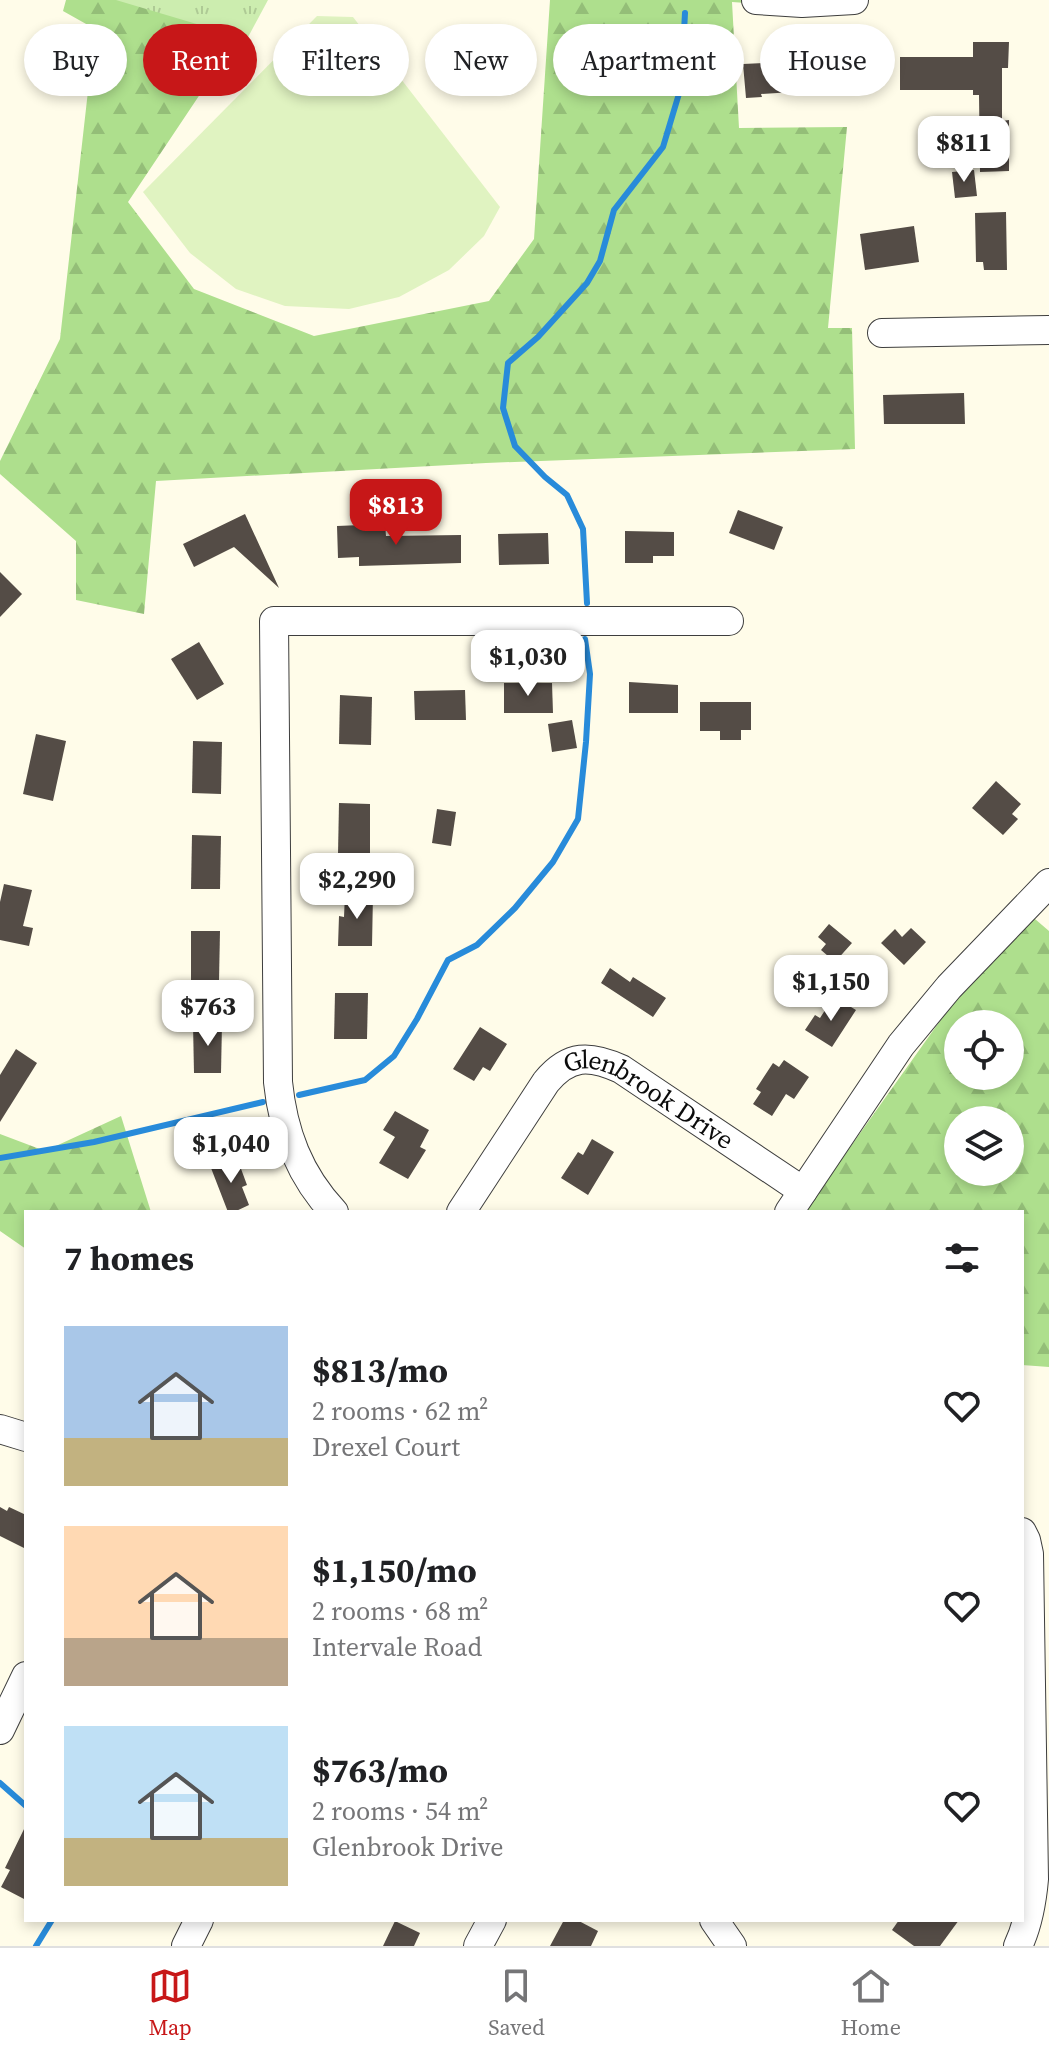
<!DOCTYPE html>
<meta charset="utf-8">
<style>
:root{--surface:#fff;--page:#f2f2f2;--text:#202124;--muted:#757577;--line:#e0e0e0;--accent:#c71718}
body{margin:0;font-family:"Source Serif 4",serif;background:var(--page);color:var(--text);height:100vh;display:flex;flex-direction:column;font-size:30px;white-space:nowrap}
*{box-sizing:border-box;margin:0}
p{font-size:26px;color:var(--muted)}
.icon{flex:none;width:44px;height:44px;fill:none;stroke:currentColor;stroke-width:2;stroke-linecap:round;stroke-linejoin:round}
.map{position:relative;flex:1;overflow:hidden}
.side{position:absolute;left:24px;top:1210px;width:1000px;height:712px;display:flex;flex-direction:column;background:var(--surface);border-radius:0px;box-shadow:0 4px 12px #0003}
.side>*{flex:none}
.banner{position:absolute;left:24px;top:24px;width:1002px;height:72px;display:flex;gap:16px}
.tools{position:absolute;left:944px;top:1010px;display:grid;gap:16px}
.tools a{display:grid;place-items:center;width:80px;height:80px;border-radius:50%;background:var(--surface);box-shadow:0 4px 12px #0003;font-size:40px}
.price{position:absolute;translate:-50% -68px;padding:0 18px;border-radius:16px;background:#fff;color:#222;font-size:26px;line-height:52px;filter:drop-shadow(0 2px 4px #0008)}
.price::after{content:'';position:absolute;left:50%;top:48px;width:24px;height:18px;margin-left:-12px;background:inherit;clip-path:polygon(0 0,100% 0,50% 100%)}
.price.selected{background:var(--accent);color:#fff}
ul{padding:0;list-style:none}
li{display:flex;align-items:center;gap:24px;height:200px;padding:0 40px}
li span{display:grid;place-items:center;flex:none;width:224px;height:160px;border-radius:0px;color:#555}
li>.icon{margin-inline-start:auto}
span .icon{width:96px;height:96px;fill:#fffc;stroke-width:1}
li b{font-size:34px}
h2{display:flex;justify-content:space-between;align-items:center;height:96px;padding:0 40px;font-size:34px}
.tag{padding:0 28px;border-radius:36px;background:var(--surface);box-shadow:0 4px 12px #0003;font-size:28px;line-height:72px}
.tag.selected{background:var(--accent);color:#fff}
.dock{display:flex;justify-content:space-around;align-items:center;height:112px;border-top:2px solid var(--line);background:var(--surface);font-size:22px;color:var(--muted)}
.dock a{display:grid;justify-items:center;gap:4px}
.dock .selected{color:var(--accent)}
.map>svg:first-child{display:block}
.forest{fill:url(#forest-firs);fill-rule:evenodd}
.park{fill:url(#park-tufts)}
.pitch{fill:#e0f3c1}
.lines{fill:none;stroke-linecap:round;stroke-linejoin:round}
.stream{stroke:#288bda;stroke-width:6}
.building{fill:#544c46}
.minor-casing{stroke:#3e3e3e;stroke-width:30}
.minor{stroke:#fff;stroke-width:28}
.labels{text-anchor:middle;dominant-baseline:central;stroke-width:8;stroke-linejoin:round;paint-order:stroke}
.street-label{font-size:26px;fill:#0b0b0b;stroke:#fff}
</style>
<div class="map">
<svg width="1049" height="1946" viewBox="0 0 1049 1946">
<defs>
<pattern id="forest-firs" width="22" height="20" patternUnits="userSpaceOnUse" patternTransform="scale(2)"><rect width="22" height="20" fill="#aedf8d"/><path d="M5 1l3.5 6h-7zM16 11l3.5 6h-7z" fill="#94be78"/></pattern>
<pattern id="park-tufts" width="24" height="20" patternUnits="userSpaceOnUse" patternTransform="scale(2)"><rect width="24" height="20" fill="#ccedaf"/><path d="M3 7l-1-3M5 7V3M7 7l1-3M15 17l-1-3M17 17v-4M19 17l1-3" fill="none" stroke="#aeca95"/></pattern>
</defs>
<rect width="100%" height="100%" fill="#fffce9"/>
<g class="forest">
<path d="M66,0H263L128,202L194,289L314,336L489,301L534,239L550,0H805V7L732,2L739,128L847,127L828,328H852L855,449L486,463L156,481L144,614L76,600V541L0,474V461L60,339L95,29L63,11Z"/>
<path d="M1021,907L1049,931V1367L1022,1365V1212H804ZM958,1024H1010V1076H958ZM958,1120H1010V1172H958Z"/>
<path d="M121,1116L151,1212H26V1249L0,1231V1134L45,1151Z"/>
</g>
<path class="park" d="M116,0H268L247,39Z"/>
<path class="pitch" d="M317,16L353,17L500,207L484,236L449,270L399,297L349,309L285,306L236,289L190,253L143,192Z"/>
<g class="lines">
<g class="stream">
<path d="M587,603L583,529L567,495L545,477L515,446L503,408L508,363L538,337L587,283L600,261L614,210L663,147L681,87L685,13"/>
<path d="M299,1095L365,1080L394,1056L417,1019L448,960L477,945L515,908L553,862L578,819L586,742L590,674L585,639"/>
<path d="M0,1158L94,1142L263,1102"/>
<path d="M0,1783L26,1806"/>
<path d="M36,1946L52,1920"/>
</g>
</g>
<g class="building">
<path d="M973,42H1009L1008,68H1002V121L1009,120V171L980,172L979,95H973V90H900V57H973Z"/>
<path d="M785,62V69L806,68L808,91L761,94L762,97L746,98L743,64Z"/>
<path d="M974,170L977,196L955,198L952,172Z"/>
<path d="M1006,212L1007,270H984L983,262H976L975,213Z"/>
<path d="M914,226L919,262L865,270L860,234Z"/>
<path d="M964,393L965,424H884L883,395Z"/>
<path d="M738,510L783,527L774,550L729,533Z"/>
<path d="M245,514L279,588L234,547L194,567L183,544Z"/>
<path d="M385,524L386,536L461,535V563L359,566V557L338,558L337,526Z"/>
<path d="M625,531L674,532V556H653V563H625Z"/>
<path d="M548,533L549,564L499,565L498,534Z"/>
<path d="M0,572L22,594L0,617Z"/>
<path d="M199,642L224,684L197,700L171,659Z"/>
<path d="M629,682L678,685V713H629Z"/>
<path d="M504,683H552L553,713H504Z"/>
<path d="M465,690L466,720H415L414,691Z"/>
<path d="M340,695L372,697L371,745L339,744Z"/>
<path d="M700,702H751V730H741V740H720V731H700Z"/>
<path d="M572,720L577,748L552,752L548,724Z"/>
<path d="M36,734L66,741L53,801L23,794Z"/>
<path d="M193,741L222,742L221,794L192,793Z"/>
<path d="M996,781L1021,804L1012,814L1018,819L1003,835L972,808Z"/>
<path d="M339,803L370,804V855L338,854Z"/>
<path d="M437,809L456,812L451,846L432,843Z"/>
<path d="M192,835L221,836L220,889H191Z"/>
<path d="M4,884L32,890L23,926L33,928L29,946L0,940V902Z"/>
<path d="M345,894H373L372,946H338L339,916L344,917Z"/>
<path d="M829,924L852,943L835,962L821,950L826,944L818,937Z"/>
<path d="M911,928L926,942L904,965L881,943L895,929L902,937Z"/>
<path d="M191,931H220L219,981H191Z"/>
<path d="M610,968L630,982L633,977L666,998L653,1017L601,983Z"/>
<path d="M335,993H368L367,1039H334Z"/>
<path d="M841,1001L856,1010L832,1047L805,1030L815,1015L820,1018L829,1004L836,1009Z"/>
<path d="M222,1023L221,1073H194L193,1024Z"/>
<path d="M480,1027L507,1044L490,1071L483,1067L474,1081L453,1069Z"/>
<path d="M16,1049L37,1063L0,1122V1075Z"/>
<path d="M784,1060L809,1077L794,1099L786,1094L772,1116L753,1104L761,1092L756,1089L773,1063L779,1067Z"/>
<path d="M395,1111L429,1130L420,1147L426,1150L408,1179L379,1163L395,1137L383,1130Z"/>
<path d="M592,1139L614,1152L588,1195L561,1178L578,1152L583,1155Z"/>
<path d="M237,1158L247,1185L242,1187L249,1205L234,1212H228L211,1168Z"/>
<path d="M0,1507L7,1511L9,1507L26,1515V1549L0,1536Z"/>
<path d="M26,1825V1900L1,1887L10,1870L5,1868Z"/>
<path d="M564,1920H577L598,1931L591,1946H550Z"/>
<path d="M899,1920H959L940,1946H914L892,1930Z"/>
<path d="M395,1921L420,1933L414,1946H383Z"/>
</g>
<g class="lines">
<g class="minor-casing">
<g id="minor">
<path d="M756,0L802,3L854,0"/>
<path d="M882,333L1049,330"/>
<path d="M334,1212C299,1175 283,1132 278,1082L274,621H729"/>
<path id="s1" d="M461,1212L546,1082C569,1054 590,1055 621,1069L803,1191"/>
<path d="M789,1212L901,1045L949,987L1049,883"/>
<path d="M0,1429L26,1437"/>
<path d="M0,1730L26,1676"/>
<path d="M714,1920L732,1946"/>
<path d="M186,1946L199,1920"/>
<path d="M478,1946L492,1920"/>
<path d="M1018,1946C1028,1925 1032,1902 1034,1879L1029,1554L1026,1540L1022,1532"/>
</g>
</g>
<use href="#minor" class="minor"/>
</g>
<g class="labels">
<g class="street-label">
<text stroke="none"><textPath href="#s1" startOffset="276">Glenbrook Drive</textPath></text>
</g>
</g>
</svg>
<div class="tools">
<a><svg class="icon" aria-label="locate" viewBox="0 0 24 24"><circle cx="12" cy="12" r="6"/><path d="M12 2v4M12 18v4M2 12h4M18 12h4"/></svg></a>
<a><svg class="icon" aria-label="layers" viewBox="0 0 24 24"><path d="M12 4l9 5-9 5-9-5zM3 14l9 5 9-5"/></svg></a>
</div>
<b class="price" style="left:964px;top:184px">$811</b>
<b class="price selected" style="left:396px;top:547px">$813</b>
<b class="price" style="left:528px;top:698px">$1,030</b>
<b class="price" style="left:357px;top:921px">$2,290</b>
<b class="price" style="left:831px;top:1023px">$1,150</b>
<b class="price" style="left:208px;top:1048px">$763</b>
<b class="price" style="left:231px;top:1185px">$1,040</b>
<div class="banner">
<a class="tag">Buy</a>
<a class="tag selected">Rent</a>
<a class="tag">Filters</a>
<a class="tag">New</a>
<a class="tag">Apartment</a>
<a class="tag">House</a>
</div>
<section class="side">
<h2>7 homes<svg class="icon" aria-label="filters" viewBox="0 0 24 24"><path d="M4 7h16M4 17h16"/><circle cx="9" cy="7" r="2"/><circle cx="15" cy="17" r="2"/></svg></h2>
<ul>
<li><span style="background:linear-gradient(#a9c7e8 70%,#c2b280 0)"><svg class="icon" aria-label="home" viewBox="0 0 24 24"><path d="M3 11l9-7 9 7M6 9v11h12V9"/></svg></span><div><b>$813/mo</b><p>2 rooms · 62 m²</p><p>Drexel Court</p></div><svg class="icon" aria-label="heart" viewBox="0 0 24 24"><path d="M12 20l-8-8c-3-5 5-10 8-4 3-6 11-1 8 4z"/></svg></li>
<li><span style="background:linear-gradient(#ffd9b3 70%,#b9a48a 0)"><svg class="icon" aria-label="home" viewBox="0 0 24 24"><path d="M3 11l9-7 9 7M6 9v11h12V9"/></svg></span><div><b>$1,150/mo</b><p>2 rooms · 68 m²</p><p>Intervale Road</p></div><svg class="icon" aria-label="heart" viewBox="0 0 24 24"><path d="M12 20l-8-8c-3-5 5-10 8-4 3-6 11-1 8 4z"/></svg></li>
<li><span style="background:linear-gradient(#bfe0f5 70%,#c2b280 0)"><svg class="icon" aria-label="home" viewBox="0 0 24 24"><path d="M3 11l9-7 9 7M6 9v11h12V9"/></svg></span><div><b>$763/mo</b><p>2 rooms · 54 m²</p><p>Glenbrook Drive</p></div><svg class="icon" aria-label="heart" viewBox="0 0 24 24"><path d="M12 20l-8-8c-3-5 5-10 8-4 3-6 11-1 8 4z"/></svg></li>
</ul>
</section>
</div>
<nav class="dock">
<a class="selected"><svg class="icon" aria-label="map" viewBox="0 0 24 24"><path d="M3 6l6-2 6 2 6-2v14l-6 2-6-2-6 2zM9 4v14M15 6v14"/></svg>Map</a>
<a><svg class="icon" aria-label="saved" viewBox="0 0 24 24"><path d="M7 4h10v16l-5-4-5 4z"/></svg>Saved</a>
<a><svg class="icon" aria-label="home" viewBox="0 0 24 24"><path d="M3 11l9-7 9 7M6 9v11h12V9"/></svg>Home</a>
</nav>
